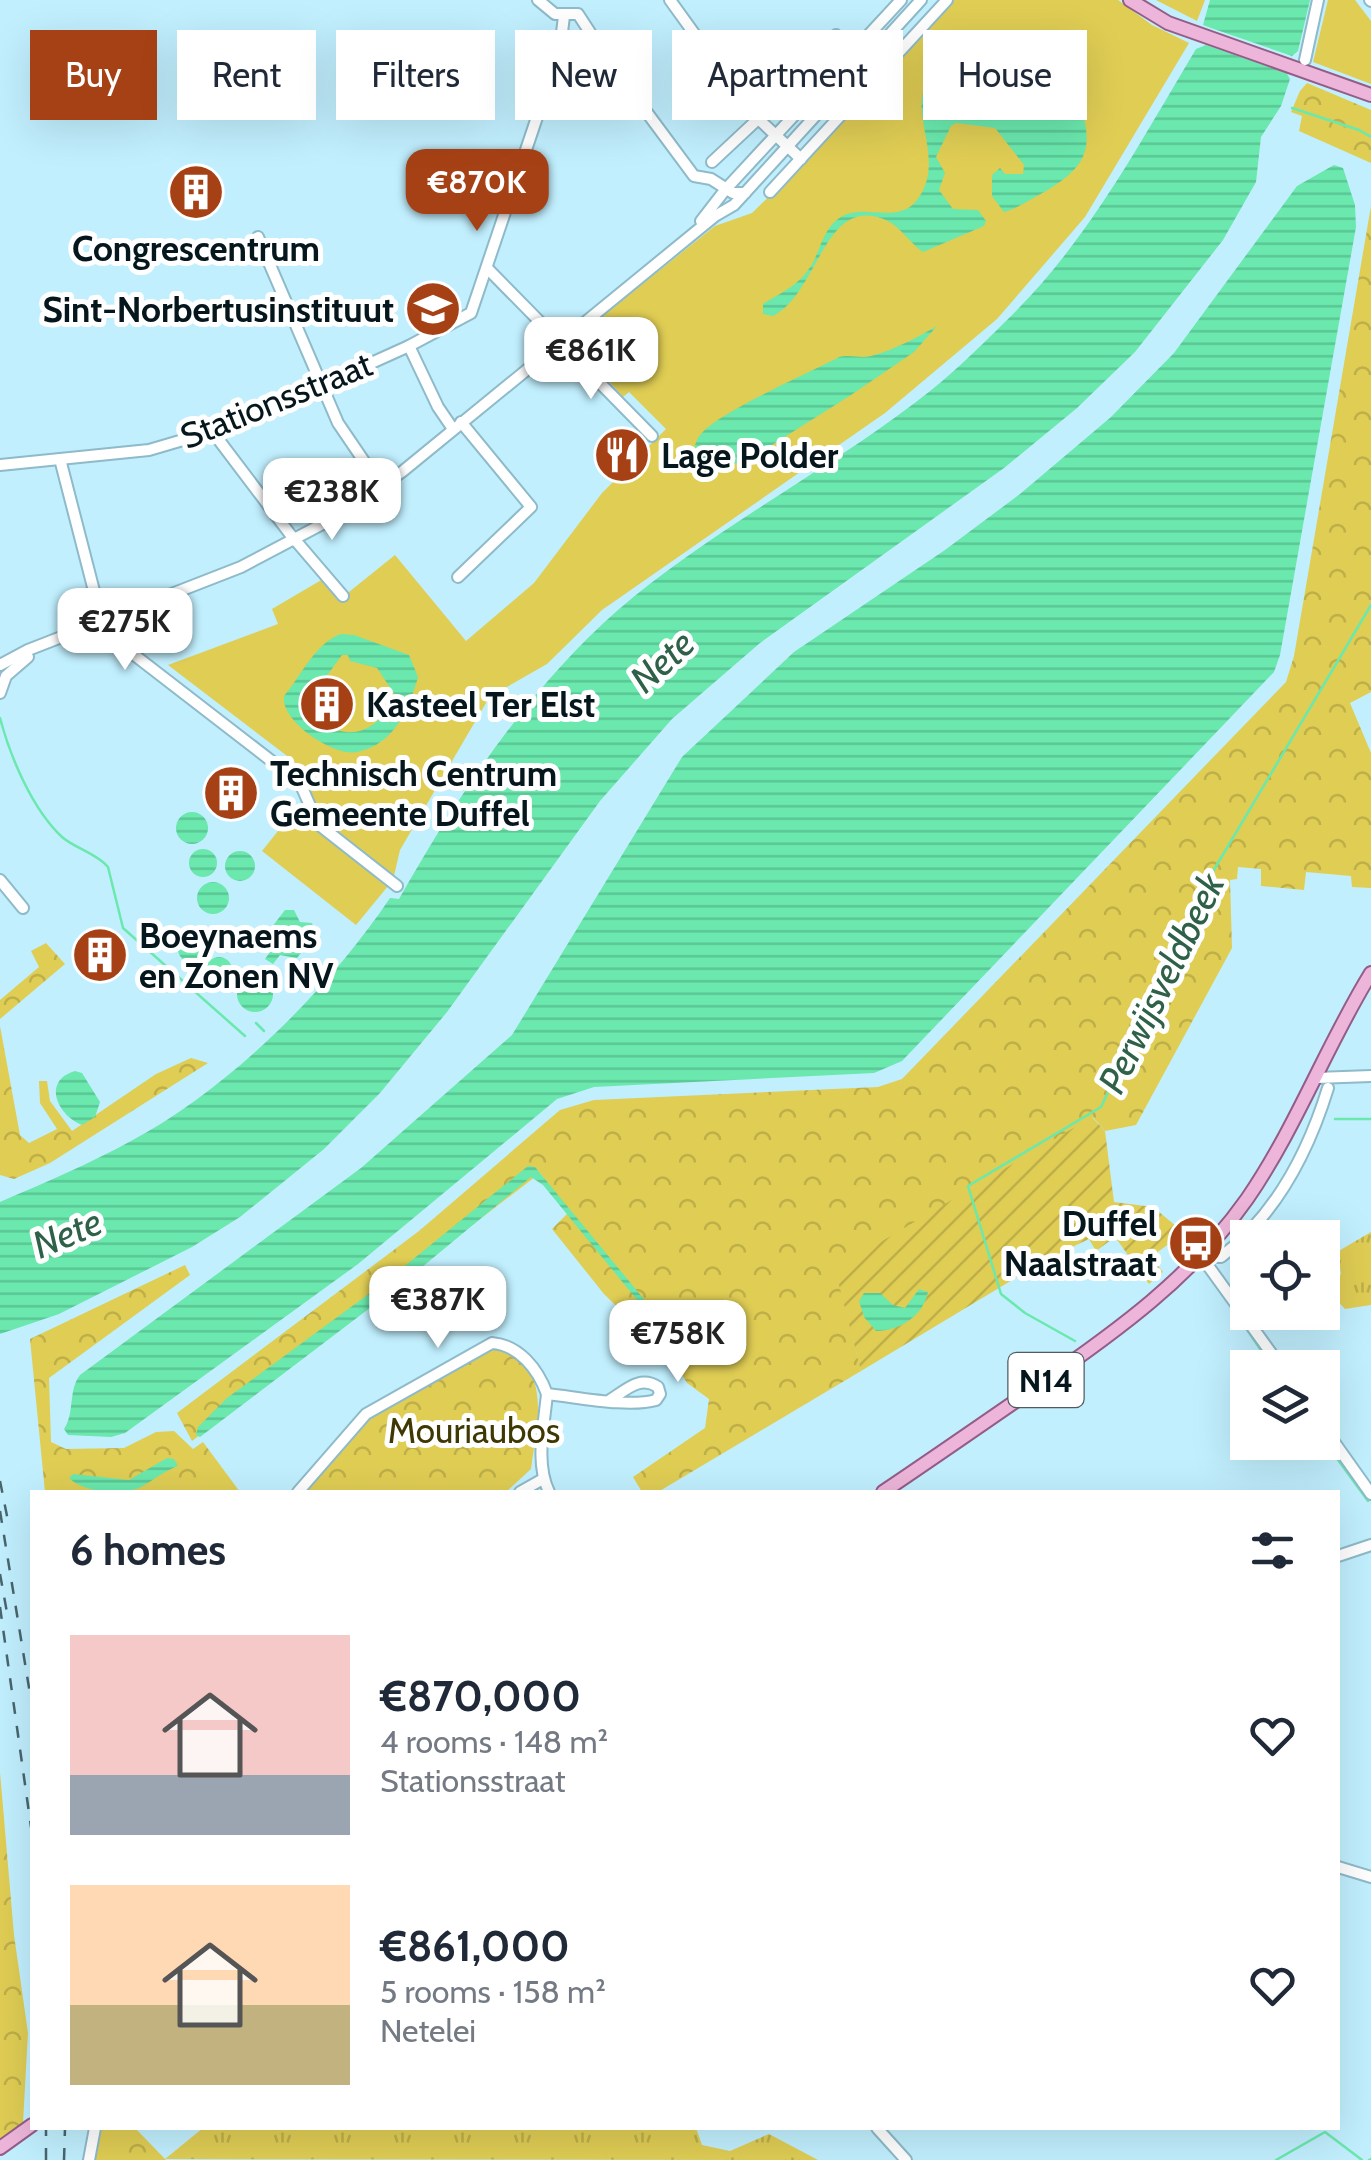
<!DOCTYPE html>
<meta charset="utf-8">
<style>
:root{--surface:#fff;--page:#f6f6f7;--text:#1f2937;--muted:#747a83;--accent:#a64115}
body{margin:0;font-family:Cabin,sans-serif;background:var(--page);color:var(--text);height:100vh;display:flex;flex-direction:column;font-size:38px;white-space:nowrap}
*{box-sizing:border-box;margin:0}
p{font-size:32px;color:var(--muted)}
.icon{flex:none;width:55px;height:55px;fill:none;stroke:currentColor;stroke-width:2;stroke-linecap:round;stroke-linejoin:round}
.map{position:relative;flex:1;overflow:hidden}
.drawer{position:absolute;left:30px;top:1490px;width:1310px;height:640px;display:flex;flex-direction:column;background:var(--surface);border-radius:0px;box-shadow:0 10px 40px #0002}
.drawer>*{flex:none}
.guide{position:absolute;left:30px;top:30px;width:1312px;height:90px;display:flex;gap:20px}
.buttons{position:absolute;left:1230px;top:1220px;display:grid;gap:20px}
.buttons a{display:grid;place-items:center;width:110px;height:110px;border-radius:0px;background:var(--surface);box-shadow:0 10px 40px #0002;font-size:50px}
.price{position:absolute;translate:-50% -85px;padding:0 22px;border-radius:20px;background:#fff;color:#222;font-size:32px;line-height:65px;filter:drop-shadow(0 2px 5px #0008)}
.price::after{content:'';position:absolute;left:50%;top:60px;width:30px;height:22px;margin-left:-15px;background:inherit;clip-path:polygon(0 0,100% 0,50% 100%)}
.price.on{background:var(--accent);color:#fff}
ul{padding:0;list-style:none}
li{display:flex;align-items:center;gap:30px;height:250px;padding:0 40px}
li span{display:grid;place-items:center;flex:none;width:280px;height:200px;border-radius:0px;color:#555}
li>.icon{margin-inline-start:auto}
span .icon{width:120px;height:120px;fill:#fffc;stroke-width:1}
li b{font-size:42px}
h2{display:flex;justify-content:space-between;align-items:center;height:120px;padding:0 40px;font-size:42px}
.chip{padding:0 35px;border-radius:0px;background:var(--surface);box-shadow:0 10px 40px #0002;font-size:35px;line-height:90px}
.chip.on{background:var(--accent);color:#fff}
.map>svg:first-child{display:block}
.grass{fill:url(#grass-tufts)}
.forest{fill:url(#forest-crowns)}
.park{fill:#dfcd54}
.garden{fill:url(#garden-furrows)}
.water{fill:url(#water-rules);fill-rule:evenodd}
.pier{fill:#c1effe}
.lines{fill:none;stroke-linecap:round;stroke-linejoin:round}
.stream{stroke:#6ae8ad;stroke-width:2.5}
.minor-casing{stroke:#8ebac9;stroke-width:14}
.major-casing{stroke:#935d87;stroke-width:16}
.minor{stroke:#fff;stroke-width:10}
.major{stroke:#ecb5d9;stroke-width:12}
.rail{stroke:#49656e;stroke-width:2.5;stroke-dasharray:12 12;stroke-linecap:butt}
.labels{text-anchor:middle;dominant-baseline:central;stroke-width:10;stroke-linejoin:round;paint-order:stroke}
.shield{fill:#fff;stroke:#505c60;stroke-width:2.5}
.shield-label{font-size:32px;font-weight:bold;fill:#05161c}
.poi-label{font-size:35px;font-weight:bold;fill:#05161c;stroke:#fff;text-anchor:start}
.street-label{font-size:35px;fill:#05161c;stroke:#fff}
.park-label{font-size:35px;fill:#403803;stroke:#fff}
.water-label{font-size:38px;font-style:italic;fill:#2e6148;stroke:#fff}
</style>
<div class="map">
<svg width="1371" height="2160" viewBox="0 0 1371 2160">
<defs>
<pattern id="grass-tufts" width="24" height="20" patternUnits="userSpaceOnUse" patternTransform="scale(2.5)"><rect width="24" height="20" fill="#dfcd54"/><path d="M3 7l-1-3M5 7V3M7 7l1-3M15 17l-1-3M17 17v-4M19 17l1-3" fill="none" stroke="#beaf49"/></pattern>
<pattern id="forest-crowns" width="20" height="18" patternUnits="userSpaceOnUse" patternTransform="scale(2.5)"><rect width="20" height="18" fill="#dfcd54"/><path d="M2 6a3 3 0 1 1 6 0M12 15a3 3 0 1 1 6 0" fill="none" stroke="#beaf49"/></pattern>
<pattern id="garden-furrows" width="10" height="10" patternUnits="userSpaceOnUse" patternTransform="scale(2.5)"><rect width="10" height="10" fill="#dfcd54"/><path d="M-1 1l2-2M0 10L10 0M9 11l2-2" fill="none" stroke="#beaf49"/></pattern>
<pattern id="water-rules" width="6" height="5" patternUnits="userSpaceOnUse" patternTransform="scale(2.5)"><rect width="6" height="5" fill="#6ae8ad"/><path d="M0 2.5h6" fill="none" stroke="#5ac694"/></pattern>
</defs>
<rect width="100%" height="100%" fill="#c1effe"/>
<g class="grass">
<path d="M1371,1232V1305L1345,1309L1324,1287L1341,1274L1337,1252Z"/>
<path d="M203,2128H696L702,2145L730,2151L769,2134L818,2160L165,2159Z"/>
</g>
<g class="forest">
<path d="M1307,83L1371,110V163L1299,131L1302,116L1291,112L1300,91Z"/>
<path d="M1371,206V692L1350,703L1371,753V888L1352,887L1351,876L1306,872L1304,890L1261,886V869L1238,867L1237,879L1230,880L1232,948L1136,1125L1105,1131L1093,1117L836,1269L861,1371L658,1492H642L633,1477L705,1428L709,1399L687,1383L676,1365L604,1294L552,1229L569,1212L540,1173L192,1441L177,1413L419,1231L560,1110L594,1100L878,1087L902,1079L1286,682L1294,656Z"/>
<path d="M46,943L65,964L0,1019V1000L39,967L31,951Z"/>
<path d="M0,1026L20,1135L29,1143L57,1129L40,1103L39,1081H47L50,1101L72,1131L156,1074L191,1058L208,1063L50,1163L14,1179L0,1175Z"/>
<path d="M185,1265L190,1275L49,1378L51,1442L66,1449L124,1448L156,1432L174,1431L193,1449L203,1442L240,1492H45L30,1339Z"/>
<path d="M492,1347C555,1362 537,1423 531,1469L506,1492H301L365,1421Z"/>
<path d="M0,1772L14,1935L28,2033L23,2123L0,2139Z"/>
<path d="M98,2128H135L166,2160H94Z"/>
</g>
<g class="park">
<path d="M952,0H1118L1152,25L1189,43L1085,217L997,319L885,413L602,610L547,664L505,688L493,691L400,850L393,880L356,925L262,851L310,791L304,779L293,770L295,762L168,665L278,624L272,609L323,579L339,600L395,555L466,641L534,583L602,493L666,429L629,392L623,397L572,340L715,226L752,213L799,167Z"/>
<path d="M1156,0H1205L1197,21Z"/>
<path d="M1328,0H1355L1371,21V84L1313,62Z"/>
</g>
<path class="garden" d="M1092,1117L1105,1131L1114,1202L1153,1207L1194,1241L1178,1257L1170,1243L1151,1257L1163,1272L1149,1284L1115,1237L1096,1251L1089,1239L1047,1259L861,1371L835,1269Z"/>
<g class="water">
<path d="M1210,0H1310L1298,51L1292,56L1286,72L1290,79L1281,106L1261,137L1256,182L1223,240L1135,352L1077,408L1004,468L760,643L672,719L600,801L447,1012L380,1093L324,1149L240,1217L192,1247L59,1314L0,1334V1202C44,1183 89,1164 131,1141C230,1088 328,990 390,898L399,899C458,795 528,689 618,610C710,531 820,475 916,402C948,378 978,349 1006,321C1087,243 1139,144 1196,49L1206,45L1211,28L1203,25Z"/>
<path d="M993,55C1012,55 1046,53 1062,67C1071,75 1076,90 1079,101C1095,148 1087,166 1046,191C1033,198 1018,208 1004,212L992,196V175L1000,168L1005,174H1023L1024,165L995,128L956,123L951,126L936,157L945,173L939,190L953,209L978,210L986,221L984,226L923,252C911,244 901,228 888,221C824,191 820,292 773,316L763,314V304C782,292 798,286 811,266C820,251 823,230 838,219C862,201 897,226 917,200C960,143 862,74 993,55Z"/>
<path d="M1334,165L1343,168L1355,205L1356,227L1280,655L1274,672L902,1061L874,1073L594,1087L557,1099L358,1264L125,1433L111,1437L68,1435L64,1429C75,1413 68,1390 80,1375L361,1168L512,1035L682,757L794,652L945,550L1020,494L1111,417L1174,353L1297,186Z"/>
<path d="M937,326L914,352L851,395L764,450L709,476L694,456C694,448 695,441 701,434C719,412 809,373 839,357C850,354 860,359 871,356C894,350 916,338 937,326Z"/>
<path d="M341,634L354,635L409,655L418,677C409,709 394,745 357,752C334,757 280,721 284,696C301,676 316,642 341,634ZM342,655H348L350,661L377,668L395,695C375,741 335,744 305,706Z"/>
<circle cx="192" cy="828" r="16"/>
<circle cx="203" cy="863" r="14"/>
<circle cx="240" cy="866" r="15"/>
<circle cx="213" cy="898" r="16"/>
<path d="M285,910H294L300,922L312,923L316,935L297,958L280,955L273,964L265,959L272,949L265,936Z"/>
<circle cx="191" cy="949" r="13"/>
<circle cx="219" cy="970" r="13"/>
<circle cx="255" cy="994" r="18"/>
<path d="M75,1071L82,1073L100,1102L95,1117L82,1125C58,1116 41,1081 75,1071Z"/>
<path d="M528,1166L535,1167L675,1337L665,1334L543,1185L531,1177L404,1282L200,1437L196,1435L198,1427L227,1398L385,1282Z"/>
<path d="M919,1289L928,1292C923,1316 900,1331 876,1331L864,1317L859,1301L864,1293H880L893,1305L905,1308Z"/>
<path d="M167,1458L174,1459L178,1466C164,1471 154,1480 141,1487C122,1496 84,1493 69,1478L73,1474L129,1480Z"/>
</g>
<path class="pier" d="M1211,28L1292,56L1286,73L1206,45Z"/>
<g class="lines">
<g class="stream">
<path d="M1292,108L1359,130L1371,137"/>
<path d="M0,718C10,756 32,809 62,837C76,849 96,853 108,867L123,928L245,1036"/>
<path d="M256,1023L264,1031"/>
<path d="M1335,1119H1371"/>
<path d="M1229,1303L1273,1368"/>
<path d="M1075,1341L1025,1313L1001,1294L968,1186L1101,1107L1215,868L1371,605"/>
<path d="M1322,1438L1368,1501"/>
<path d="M1276,2160L1325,2132L1362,2160"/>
<path d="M1369,2160L1371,2159"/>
</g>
<g class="minor-casing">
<g id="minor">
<path d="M538,0L555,14H578L608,60L694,176L711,179L733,193H745"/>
<path d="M670,0L750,111L801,159"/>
<path d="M1370,0L1371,1"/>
<path d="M1305,60L1318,0"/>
<path d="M753,113L836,35"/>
<path d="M712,162L758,119"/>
<path d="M770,192L947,0"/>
<path d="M701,221L725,190L901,0"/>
<path d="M258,237L338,423L372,473"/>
<path d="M487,268L652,436"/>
<path d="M409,346L438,407L453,429"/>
<path d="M212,431L290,534L343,596"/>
<path d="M60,459L102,622L124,647L300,783L318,824L397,886"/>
<path d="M0,465L149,450L234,425L409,346L471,313L560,49L564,16"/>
<path d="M458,577L531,507L461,422"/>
<path d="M0,665L28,650L241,567L347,511L403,471L715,216L734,205L921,0"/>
<path d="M0,693L6,676L28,657"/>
<path d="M0,880L23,908"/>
<path d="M1316,1078L1371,1076"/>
<path d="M1201,1256L1221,1257C1276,1215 1308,1153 1328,1088"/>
<path d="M1201,1256L1282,1368"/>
<path d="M547,1394C544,1426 535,1463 549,1492"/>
<path d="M1322,1425L1371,1494"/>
<path d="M298,1492L366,1414L492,1343C519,1345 538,1369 547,1394C577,1397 628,1408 656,1400L660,1394L658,1387C640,1375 626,1390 610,1400"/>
<path d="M520,1492L543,1479"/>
<path d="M1338,1556L1371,1545"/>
<path d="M1338,1867L1371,1877"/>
<path d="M877,2128L906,2160"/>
<path d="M89,2160L95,2128"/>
</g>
</g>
<g class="major-casing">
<g id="major">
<path d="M1130,0L1168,23L1371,95"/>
<path d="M883,1492C935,1457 987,1421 1039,1385C1117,1331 1192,1277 1247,1199C1296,1128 1326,1046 1371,973"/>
<path d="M0,2148L32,2125"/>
</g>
</g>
<use href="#minor" class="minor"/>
<use href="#major" class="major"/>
<g class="rail">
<path d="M0,1481L9,1526"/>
<path d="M0,1511L32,1706"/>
<path d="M0,1574L8,1618"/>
<path d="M0,1607L32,1834"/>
<path d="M46,2160V2128"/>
<path d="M64,2160L65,2128"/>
</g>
</g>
<defs>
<g id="building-disc" transform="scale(2.875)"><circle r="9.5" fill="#a64115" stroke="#fff"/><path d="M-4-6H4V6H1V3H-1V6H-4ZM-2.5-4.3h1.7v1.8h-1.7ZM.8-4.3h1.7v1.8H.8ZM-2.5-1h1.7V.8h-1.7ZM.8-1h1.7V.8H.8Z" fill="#fff"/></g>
<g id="school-disc" transform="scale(2.875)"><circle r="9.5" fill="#a64115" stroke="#fff"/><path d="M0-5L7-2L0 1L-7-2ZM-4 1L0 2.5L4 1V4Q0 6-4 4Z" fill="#fff"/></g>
<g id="restaurant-disc" transform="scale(2.875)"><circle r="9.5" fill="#a64115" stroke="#fff"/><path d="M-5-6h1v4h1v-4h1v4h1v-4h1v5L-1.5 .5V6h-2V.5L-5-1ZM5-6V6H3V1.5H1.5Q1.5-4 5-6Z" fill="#fff"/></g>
<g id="bus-disc" transform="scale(2.875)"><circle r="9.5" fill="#a64115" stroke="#fff"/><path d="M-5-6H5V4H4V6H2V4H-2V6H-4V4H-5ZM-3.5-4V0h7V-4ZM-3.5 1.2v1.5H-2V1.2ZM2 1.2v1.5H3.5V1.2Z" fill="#fff"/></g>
</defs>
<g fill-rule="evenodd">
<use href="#building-disc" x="196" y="192"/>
<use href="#school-disc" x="433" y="309"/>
<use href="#restaurant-disc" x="622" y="455"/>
<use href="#building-disc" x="327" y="704"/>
<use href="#building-disc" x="231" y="793"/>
<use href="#building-disc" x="100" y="955"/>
<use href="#bus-disc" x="1196" y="1243"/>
</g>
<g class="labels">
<rect class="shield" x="1008.5" y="1353" width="75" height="54" rx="8"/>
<g class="shield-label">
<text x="1046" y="1380">N14</text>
</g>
<g class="poi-label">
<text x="196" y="248" text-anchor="middle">Congrescentrum</text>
<text x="394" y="309" text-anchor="end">Sint-Norbertusinstituut</text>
<text x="661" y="455">Lage Polder</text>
<text x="366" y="704">Kasteel Ter Elst</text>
<text x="270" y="773">Technisch Centrum<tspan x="270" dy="40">Gemeente Duffel</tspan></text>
<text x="139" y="935">Boeynaems<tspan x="139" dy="40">en Zonen NV</tspan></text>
<text x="1157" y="1223" text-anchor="end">Duffel<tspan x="1157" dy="40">Naalstraat</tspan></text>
</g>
<g class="street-label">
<text transform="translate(276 400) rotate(-22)">Stationsstraat</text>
</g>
<g class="park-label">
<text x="474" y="1430">Mouriaubos</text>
</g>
<g class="water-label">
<text transform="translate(662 661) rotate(-43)">Nete</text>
<text transform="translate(1161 983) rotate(-64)">Perwijsveldbeek</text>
<text transform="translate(67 1233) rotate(-23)">Nete</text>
</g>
</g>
</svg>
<div class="buttons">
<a><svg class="icon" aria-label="locate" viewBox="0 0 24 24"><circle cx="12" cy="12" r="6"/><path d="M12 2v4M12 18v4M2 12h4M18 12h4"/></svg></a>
<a><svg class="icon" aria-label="layers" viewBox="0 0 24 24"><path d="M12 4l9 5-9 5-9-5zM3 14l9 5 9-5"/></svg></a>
</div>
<b class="price on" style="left:477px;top:234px">€870K</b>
<b class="price" style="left:591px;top:402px">€861K</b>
<b class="price" style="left:332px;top:543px">€238K</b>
<b class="price" style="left:125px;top:673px">€275K</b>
<b class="price" style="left:438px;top:1351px">€387K</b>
<b class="price" style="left:678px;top:1385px">€758K</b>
<div class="guide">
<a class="chip on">Buy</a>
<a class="chip">Rent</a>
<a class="chip">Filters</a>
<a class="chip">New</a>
<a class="chip">Apartment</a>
<a class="chip">House</a>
</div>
<section class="drawer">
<h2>6 homes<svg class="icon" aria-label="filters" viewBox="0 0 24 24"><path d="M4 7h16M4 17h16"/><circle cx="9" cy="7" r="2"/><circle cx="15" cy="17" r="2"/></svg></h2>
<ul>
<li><span style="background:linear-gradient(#f6c9c9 70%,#9aa5b1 0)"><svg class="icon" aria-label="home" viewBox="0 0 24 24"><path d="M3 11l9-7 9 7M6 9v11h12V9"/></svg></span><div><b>€870,000</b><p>4 rooms · 148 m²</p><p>Stationsstraat</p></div><svg class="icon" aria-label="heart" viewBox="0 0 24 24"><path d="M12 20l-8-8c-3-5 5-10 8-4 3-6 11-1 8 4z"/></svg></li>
<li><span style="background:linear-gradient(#ffd9b3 60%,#c2b280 0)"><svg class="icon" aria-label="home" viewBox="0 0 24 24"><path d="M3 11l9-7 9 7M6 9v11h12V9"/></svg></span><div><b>€861,000</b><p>5 rooms · 158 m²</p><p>Netelei</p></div><svg class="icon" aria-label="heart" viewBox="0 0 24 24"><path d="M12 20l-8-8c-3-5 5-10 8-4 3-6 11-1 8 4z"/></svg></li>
</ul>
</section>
</div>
